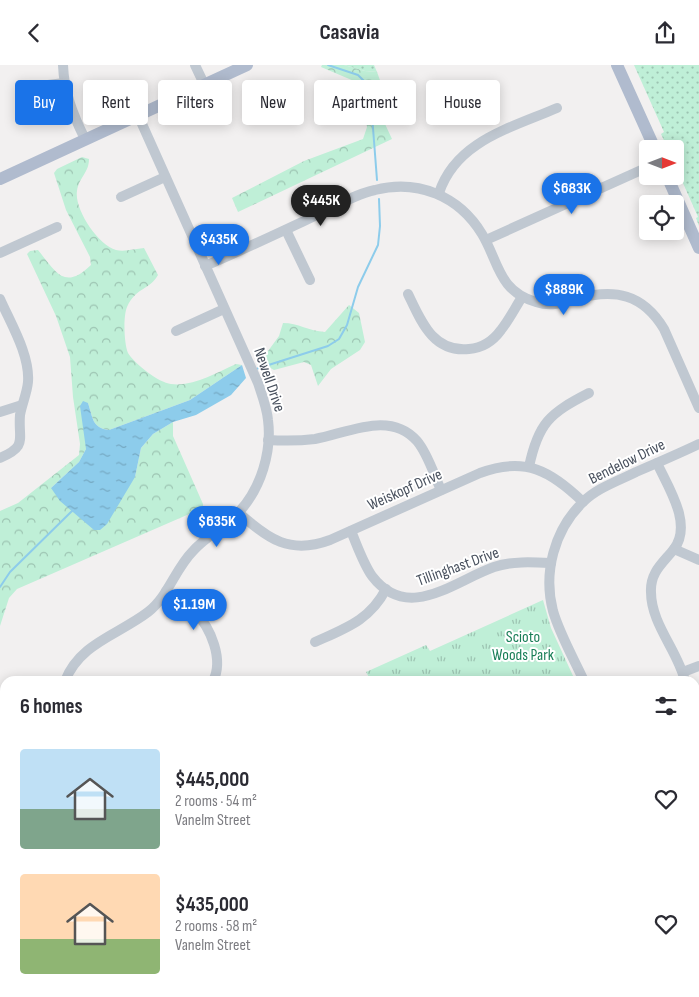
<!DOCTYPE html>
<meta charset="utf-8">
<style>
:root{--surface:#fff;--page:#f2f2f3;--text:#2b2b33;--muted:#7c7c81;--accent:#1a73e8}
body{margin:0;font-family:"Sofia Sans Condensed",sans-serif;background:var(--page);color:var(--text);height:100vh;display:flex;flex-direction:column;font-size:19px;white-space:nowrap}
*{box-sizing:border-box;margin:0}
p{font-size:16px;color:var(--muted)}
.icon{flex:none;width:28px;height:28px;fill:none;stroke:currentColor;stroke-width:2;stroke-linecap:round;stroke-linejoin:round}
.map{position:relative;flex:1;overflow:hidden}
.sheet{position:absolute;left:0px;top:611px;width:700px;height:321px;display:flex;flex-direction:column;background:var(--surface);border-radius:15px 15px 0 0;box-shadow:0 2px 12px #0003}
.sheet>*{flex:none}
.guide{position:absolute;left:15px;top:15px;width:670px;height:45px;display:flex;gap:10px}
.needle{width:32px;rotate:90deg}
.tools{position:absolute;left:639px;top:75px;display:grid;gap:10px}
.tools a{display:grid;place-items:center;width:45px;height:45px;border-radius:5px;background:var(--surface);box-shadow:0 2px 12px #0003;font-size:25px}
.price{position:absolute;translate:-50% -42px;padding:0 11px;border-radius:18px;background:var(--accent);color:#fff;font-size:16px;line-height:32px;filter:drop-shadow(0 1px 2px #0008)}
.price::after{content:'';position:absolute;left:50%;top:30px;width:15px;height:11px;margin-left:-8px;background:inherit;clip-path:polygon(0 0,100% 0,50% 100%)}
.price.on{background:#222;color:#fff}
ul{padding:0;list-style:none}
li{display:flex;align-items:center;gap:15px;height:125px;padding:0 20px}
li span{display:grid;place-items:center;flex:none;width:140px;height:100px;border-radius:5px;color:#555}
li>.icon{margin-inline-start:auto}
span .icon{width:60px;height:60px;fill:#fffc;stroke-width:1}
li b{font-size:21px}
h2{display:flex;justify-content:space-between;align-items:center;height:60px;padding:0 20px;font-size:21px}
.pill{padding:0 18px;border-radius:5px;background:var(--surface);box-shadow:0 2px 12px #0003;font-size:18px;line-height:45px}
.pill.on{background:var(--accent);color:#fff}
header{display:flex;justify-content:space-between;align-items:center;height:65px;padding:0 20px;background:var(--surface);font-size:22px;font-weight:700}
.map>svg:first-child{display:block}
.education{fill:#e3e1e2}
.grass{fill:url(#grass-dots)}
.forest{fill:url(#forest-crowns)}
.park{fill:url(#park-tufts)}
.water{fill:url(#water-ripples)}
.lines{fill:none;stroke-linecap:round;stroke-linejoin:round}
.stream{stroke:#8dcceb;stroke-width:2}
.minor{stroke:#c0c8d1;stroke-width:10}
.major{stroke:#b0bbce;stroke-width:12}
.labels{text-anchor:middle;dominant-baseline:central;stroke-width:4;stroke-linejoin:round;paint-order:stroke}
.street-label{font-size:16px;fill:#48505d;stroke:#fff}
.park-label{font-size:16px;fill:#187e57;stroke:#fff}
</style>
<header><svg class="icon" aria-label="back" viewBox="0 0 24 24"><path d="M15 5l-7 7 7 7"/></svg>Casavia<svg class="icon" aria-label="share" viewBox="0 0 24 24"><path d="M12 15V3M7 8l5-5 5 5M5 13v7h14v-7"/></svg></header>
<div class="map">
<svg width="699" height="932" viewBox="0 0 699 932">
<defs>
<pattern id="grass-dots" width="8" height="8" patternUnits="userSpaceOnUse" patternTransform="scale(1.25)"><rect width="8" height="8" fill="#bfefd7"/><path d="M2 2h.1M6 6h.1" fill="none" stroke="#9dc4b2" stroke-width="1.8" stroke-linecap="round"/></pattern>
<pattern id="forest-crowns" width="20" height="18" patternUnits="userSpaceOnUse" patternTransform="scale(1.25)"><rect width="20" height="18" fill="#bfefd7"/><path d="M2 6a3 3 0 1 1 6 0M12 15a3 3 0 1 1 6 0" fill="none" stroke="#9dc4b2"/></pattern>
<pattern id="park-tufts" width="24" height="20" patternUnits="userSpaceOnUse" patternTransform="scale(1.25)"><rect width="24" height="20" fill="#bfefd7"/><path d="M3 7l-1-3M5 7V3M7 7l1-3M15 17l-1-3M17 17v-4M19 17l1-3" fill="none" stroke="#9dc4b2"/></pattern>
<pattern id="water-ripples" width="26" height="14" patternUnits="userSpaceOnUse" patternTransform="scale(1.25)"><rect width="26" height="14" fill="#8dcceb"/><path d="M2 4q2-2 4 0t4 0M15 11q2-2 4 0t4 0" fill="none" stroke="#75a8c2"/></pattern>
</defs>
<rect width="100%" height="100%" fill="#f2f0f0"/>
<path class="education" d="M240,928H376L378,932H229Z"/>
<g class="grass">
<path d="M344,0H374L377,7L365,6Z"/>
<path d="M634,0H699V161L696,153L698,152L675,100V84H668L661,69L664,67Z"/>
</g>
<g class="forest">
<path d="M322,0H344L365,6L377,7L381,18L379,46L392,74L238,147L232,133L304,96L363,74L367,62L361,25L354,16L321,2Z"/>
<path d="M82,92L89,94C89,108 79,112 77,126C74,144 98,180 116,185C124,187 135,184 144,183L158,210C150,225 136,222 127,242C123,252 124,278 128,288C134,298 159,318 171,319C194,322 215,308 236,299L242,300L190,335L109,365C92,363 93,353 88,338L86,384L79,397L51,423L135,412L141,383L153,369L173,357V371L203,439V443L17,524L9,533L0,561V446L18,438L79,390L80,379L73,332L70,292L56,251L27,189L30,186L38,185C56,207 64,226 91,200L90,192L66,145L54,108L57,104Z"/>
<path d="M349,240L359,248L365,277L360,285L331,304L318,321L311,300L304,297L274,305L260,297L279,271L283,258C298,258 309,266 325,267Z"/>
<path d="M699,689V857L695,859V692Z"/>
<path d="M699,895V932H580L578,928H695V897Z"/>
</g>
<path class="park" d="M543,535L551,563L574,613L567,616H371L366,607L426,580L430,586Z"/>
<path class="water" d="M242,300L246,313L231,330L196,350L173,357L153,369L141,383L135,412L107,459L100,465H94L60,436L51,423L79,397L86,384L80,341L83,336L88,338C93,353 92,363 109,365L190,335Z"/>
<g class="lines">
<g class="stream">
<path d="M328,0L358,10L368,20L372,50L377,115"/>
<path d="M256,304L328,281L339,274L347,260L358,222L378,180L380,161L379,134"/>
<path d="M0,522L10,507L73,445"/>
<path d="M695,819L699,816"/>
<path d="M606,932L607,928"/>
</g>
<g class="minor">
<path d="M63,0C64,27 73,50 85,74"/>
<path d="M195,0L204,19"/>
<path d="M27,31L48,20L64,18"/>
<path d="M439,128C456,76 511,63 557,43"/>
<path d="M121,132L165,112"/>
<path d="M286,165L310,215"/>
<path d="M486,175L648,102"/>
<path d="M0,188L57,162"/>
<path d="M205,201C238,187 270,172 302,157C324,147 352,130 375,125C418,114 459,131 482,169C499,197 498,226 536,237C551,242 562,238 576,234C615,223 643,229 664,264L699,343"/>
<path d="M408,229C421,256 433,288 469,284C482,283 493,276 501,265C509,255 515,243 522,232"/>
<path d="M0,234C11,259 30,290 28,317C27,328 22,339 20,350C18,375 28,381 0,393"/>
<path d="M176,266L224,244"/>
<path d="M0,347L22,340"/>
<path d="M268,375C284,376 299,376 315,374C348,368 390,345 417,376C428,389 434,410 441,425"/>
<path d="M657,398C668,422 693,459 674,484C663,498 650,507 651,527C651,559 678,586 685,616"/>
<path d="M529,402C538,358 550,348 589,328"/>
<path d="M239,448C268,474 290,490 330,475L480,408C525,391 551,406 583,437"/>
<path d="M351,466C357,480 363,498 372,511C408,558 454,516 494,502C512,496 531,497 551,498"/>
<path d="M674,484L699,495"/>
<path d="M166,526C176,533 187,538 195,547C211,563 224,595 213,616"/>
<path d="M315,577C346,563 370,555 386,524"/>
<path d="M683,607L699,601"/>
<path d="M65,616C80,578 118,570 148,547C168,532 175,504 193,486C206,471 226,462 239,447C261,423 272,387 268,355C267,343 262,330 258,318L138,50"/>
<path d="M584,616C574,594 560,570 553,546C543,508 554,465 583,437C597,423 618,416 636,407C657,398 678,389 699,379"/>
<path d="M0,818L5,816"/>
<path d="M77,928L79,932"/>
<path d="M427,928L429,932"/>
<path d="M530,928L532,932"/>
<path d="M112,932L122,928"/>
</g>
<g class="major">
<path d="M617,0L655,84"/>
<path d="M667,111L699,183"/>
<path d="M0,114L247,0"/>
</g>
</g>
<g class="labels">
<g class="street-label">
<text transform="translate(269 315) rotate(71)">Newell Drive</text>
<text transform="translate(627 397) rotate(-26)">Bendelow Drive</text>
<text transform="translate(405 425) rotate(-24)">Weiskopf Drive</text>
<text transform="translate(458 502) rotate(-20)">Tillinghast Drive</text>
</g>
<g class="park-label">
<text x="523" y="572">Scioto<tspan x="523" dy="18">Woods Park</tspan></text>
</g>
</g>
</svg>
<div class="tools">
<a><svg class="needle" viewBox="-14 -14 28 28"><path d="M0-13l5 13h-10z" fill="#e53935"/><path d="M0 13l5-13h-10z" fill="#7c7c81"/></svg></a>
<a><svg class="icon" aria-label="locate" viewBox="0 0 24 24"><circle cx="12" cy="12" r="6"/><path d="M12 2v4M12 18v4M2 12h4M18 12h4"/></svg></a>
</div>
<b class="price" style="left:572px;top:150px">$683K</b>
<b class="price on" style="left:321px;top:162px">$445K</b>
<b class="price" style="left:219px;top:201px">$435K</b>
<b class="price" style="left:564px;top:251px">$889K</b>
<b class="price" style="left:217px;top:483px">$635K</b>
<b class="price" style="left:194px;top:566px">$1.19M</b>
<div class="guide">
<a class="pill on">Buy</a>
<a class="pill">Rent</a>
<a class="pill">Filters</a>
<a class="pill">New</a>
<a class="pill">Apartment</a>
<a class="pill">House</a>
</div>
<section class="sheet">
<h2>6 homes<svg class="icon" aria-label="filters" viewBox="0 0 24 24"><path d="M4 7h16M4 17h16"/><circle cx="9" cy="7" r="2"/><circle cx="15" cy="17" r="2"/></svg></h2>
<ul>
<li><span style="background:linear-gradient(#bfe0f5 60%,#7fa58c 0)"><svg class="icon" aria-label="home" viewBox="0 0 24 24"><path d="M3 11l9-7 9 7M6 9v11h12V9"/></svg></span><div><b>$445,000</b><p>2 rooms · 54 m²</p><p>Vanelm Street</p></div><svg class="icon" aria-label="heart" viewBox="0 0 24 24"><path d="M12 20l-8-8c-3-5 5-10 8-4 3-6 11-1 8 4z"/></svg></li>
<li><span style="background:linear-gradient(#ffd9b3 65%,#8fb573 0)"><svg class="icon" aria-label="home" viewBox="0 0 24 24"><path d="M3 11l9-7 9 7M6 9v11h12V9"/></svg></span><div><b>$435,000</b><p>2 rooms · 58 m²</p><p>Vanelm Street</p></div><svg class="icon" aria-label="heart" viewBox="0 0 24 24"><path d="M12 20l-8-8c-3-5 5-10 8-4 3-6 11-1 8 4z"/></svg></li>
</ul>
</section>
</div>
